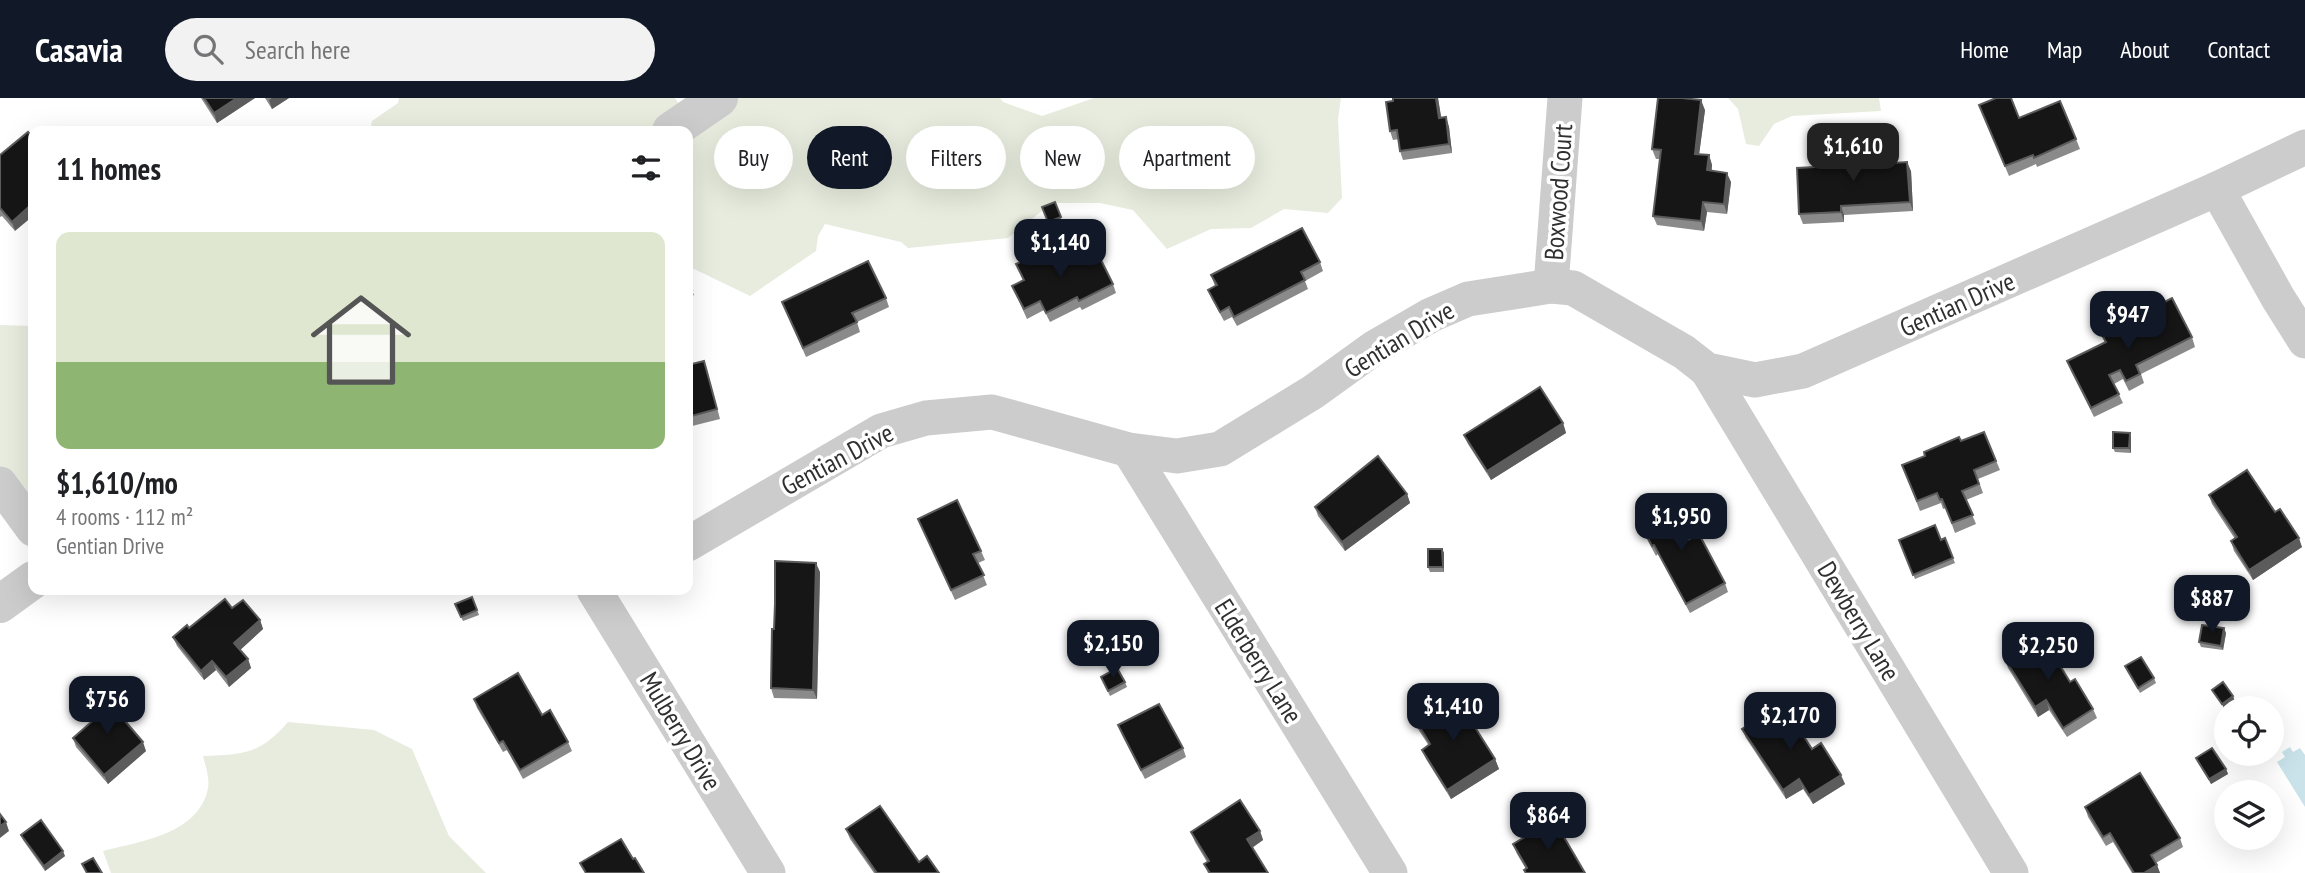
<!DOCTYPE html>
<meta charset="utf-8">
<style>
:root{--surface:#fff;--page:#f2f2f2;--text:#202124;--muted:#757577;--accent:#111827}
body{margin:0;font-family:"PT Sans Narrow",sans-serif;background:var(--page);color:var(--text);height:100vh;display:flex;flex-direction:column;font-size:26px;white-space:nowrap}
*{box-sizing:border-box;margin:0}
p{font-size:23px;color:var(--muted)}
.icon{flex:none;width:38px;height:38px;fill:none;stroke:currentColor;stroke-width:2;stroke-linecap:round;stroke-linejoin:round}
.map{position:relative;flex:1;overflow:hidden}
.details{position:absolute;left:28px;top:28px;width:665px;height:469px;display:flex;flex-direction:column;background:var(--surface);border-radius:14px;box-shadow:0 7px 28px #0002}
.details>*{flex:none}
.banner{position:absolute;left:714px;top:28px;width:665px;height:63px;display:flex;gap:14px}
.tools{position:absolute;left:2214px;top:598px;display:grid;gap:14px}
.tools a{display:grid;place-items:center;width:70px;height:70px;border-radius:50%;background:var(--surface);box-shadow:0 7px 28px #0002;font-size:35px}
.price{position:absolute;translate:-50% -60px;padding:0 16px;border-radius:14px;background:var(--accent);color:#fff;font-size:23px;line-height:46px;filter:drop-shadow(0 2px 4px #0008)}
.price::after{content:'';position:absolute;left:50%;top:42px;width:21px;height:16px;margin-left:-10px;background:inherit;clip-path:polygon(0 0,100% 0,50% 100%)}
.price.current{background:#222;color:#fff}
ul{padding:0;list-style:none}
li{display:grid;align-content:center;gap:14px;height:371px;padding:0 28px}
li span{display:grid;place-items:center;height:217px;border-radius:14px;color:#555}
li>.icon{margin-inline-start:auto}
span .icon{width:126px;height:126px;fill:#fffc;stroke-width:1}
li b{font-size:30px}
h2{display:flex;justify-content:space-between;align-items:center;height:84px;padding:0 28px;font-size:30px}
.pill{padding:0 24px;border-radius:32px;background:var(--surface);box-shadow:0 7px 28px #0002;font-size:24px;line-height:63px}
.pill.current{background:var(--accent);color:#fff}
header{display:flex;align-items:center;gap:42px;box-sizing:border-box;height:98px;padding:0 35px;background:var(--accent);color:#fff}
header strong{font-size:33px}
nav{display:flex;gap:38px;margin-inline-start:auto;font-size:24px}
.search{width:490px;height:63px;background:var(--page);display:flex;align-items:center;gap:18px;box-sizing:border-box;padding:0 24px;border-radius:38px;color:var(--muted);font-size:26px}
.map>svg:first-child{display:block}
.green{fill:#e7ecde}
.water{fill:#cae3eb}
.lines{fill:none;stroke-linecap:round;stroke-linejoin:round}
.minor{stroke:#ccc;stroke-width:35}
.tertiary{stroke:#ccc;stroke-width:38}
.wall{fill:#8a8a8a}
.shaded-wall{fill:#5c5c5c}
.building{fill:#161616;stroke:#5c5c5c;stroke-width:2}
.labels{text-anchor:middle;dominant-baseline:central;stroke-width:7;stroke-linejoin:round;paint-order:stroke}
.street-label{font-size:26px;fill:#2f2f2f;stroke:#fff}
</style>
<header>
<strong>Casavia</strong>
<div class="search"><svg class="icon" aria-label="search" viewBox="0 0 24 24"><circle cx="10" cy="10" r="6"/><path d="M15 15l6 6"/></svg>Search here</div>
<nav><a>Home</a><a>Map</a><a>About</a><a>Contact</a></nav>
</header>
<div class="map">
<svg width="2305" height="775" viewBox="0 0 2305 775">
<rect width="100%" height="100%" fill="#fff"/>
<g class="green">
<path d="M399,0H675L689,21L725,0H1000L1003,4L1042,18L1094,0H1341L1338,21L1342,100L1328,115L1284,111L1251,130L1211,131L1167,151L1133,112L1100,105H1052L1008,140L908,150L901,144L825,126L818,138L816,153L750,198L688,168V33H370L372,23L398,5Z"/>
<path d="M1728,0H1879L1881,13L1792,18L1774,26L1759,48L1746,46L1738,11Z"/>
<path d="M0,227L33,228V419L0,375Z"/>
<path d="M288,624L374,632L412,651L449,738L486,775H111L103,753C142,743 199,736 208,690C210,680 205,667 203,658C244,657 260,656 288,624Z"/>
</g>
<path class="water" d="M2290,649L2293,654L2300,650L2305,657V709L2277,664L2285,659L2282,654Z"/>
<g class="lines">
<g class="minor">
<path d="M2217,91L2278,200L2305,243"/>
<path d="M1551,188L1565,0"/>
<path d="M1707,272L2011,775"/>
<path d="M1129,352L1390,775"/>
<path d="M0,386L33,431"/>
<path d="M688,446L881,333L926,320L992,314L1129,352L1177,358L1220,351L1313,294L1374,250L1431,217L1468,201L1551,188L1573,190L1684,254L1707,272L1755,282L1803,273L2217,91L2305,49"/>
<path d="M594,492L768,775"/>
</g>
<g class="tertiary">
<path d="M671,33L719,0"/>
<path d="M0,506L33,482"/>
</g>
</g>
<g class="wall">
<path d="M201,0H255L217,25Z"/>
<path d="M265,0H289L272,11Z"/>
<path d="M1393,0H1438L1441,20L1446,19L1449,29L1452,55L1403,62L1400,53L1399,41L1393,42L1390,33Z"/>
<path d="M1979,7L2019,20L2076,41L2080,51L2037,69L2036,66L2009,78Z"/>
<path d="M1705,12L1699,56L1709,57L1712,67V73L1731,84L1727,116L1707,114L1704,133L1657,127L1653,118L1660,61H1656L1652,51Z"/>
<path d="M1879,45L1882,54L1883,65L1911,73L1913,113L1844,117V124L1803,126L1799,116L1852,67Z"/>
<path d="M0,57L15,133L2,118L0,119Z"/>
<path d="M1055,104L1062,123L1050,129L1042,109Z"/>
<path d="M1320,164L1323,173L1305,183L1308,191L1237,228L1232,219L1224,223L1212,201L1208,192L1215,188L1211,177Z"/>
<path d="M1016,166L1065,167L1113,186L1116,195L1082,212L1080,209L1050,224L1044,212L1027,221L1012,188L1023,182Z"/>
<path d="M688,184L694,197L688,200Z"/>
<path d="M886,200L889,209L857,224L860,234L806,259L782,204Z"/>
<path d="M2103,239H2192L2195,249L2141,276L2144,285L2129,293L2123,281L2114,286L2123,305L2094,319L2071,273L2067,263L2105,244Z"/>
<path d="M688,267L707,272L720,321L688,329Z"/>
<path d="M1563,325L1566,335L1491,382L1468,346L1464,337Z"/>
<path d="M1984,334L2000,372L1978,381L1983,395L1966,402L1976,426L1955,435L1946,410L1943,411L1941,405L1920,413L1902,367Z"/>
<path d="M2130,335L2131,340V355L2115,354L2113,350Z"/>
<path d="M1407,396L1410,405L1345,453L1318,418L1315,409Z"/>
<path d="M2209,397L2275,414L2302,449L2253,482L2234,453L2231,443L2235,441L2212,406Z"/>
<path d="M1637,419L1683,431L1687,441L1685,442L1725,485L1728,494L1690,515L1658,456L1656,458L1640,428Z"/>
<path d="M918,421L981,453L985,462L978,465L987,487L955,502Z"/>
<path d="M1945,440L1955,465L1915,481L1899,442H1941Z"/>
<path d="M1442,451L1444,455V474H1430L1428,469Z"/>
<path d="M820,474L817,601L774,600L771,590L774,531Z"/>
<path d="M472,499L479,517L463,523L455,506Z"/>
<path d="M232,510L260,522L263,531L240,552L248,561L251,570L229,589L216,572L204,582L177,548L173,539Z"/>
<path d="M2226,535L2223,552L2201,549L2199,544Z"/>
<path d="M2005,561L2070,584L2093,611L2097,620L2067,639L2049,612L2038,619L2008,570Z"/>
<path d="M2125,568L2154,580L2156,585L2140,595Z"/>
<path d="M1101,579L1125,584L1127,589L1110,598Z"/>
<path d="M474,601L542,617L568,644L572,653L523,681L507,652L503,654L477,610Z"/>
<path d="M87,607L146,653L108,686L76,649L73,640L95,622L90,616Z"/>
<path d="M1415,621L1495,661L1499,671L1451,701L1426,661L1422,652L1429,648L1418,631Z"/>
<path d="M1118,627L1183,650L1186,659L1145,681L1122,637Z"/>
<path d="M1742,631L1812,651L1845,686L1813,706L1803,691L1786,701L1746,640Z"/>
<path d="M2196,660L2226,671L2228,676L2211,686L2198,665Z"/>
<path d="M2085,709L2180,740L2183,749L2156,765L2160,775H2132L2113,744L2106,748L2088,719Z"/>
<path d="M846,731L919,764L939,775H874L850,741Z"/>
<path d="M1260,733L1263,742L1252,750L1268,775H1208L1204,766L1207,764L1195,744L1191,734Z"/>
<path d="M21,737L65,758L45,773L23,742Z"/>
<path d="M1513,746L1585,775H1525L1524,772L1526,771L1517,756Z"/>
</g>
<g class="shaded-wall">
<path d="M237,0H255L217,25L214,15Z"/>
<path d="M272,0H289L272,11L269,2Z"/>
<path d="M1436,0H1438L1443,30L1439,20Z"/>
<path d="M1701,2L1705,12L1698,65L1695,56Z"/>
<path d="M1446,19L1449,29L1452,55L1449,46Z"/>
<path d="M1879,45L1882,54L1884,75L1880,66Z"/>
<path d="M1709,57L1712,67L1710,81L1707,72Z"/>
<path d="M1907,64L1911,73L1913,113L1910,104Z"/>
<path d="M1727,75L1731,84L1727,116L1724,106Z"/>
<path d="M1703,104L1707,114L1704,133L1701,123Z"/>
<path d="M33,105V118L15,133L12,124Z"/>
<path d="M1841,108L1844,117V124L1841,114Z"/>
<path d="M1563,325L1566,335L1491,382L1487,373Z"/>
<path d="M2130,335L2131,340V355L2129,350Z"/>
<path d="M1407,396L1410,405L1345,453L1342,444Z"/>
<path d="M2299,440L2302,449L2253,482L2249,472Z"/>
<path d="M1442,451L1444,455V474L1443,469Z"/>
<path d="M816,465L820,474L817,601L813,592Z"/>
<path d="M260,522L263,531L238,554L234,545Z"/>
<path d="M2224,530L2226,535L2223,552L2221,548Z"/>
<path d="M248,561L251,570L229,589L226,579Z"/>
<path d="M212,563L216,572L204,582L201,573Z"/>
<path d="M2233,598L2235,603L2224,611L2222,606Z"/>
<path d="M2046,602L2049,612L2038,619L2035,609Z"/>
<path d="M143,644L146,653L108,686L104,677Z"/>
<path d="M1495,661L1499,671L1451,701L1447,692Z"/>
<path d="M2226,671L2228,676L2211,686L2209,681Z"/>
<path d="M1841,677L1845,686L1813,706L1809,697Z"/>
<path d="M1799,681L1803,691L1786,701L1783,692Z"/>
<path d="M6,724L9,733L0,740V728Z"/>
<path d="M1260,733L1263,742L1250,751L1247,741Z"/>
<path d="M63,753L65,758L45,773L44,768Z"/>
<path d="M2157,767L2160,775H2144Z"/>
</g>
<g class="building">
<path d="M204,0H237L214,15Z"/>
<path d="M1393,0H1436L1439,20L1446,19L1449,46L1400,53L1397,32L1390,33L1386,4L1393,3Z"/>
<path d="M1658,0H1682L1701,2L1695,56L1709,57L1707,72L1727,75L1724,106L1703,104L1701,123L1653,118L1661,52L1652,51Z"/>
<path d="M1996,0H2011L2019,20L2060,3L2076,41L2034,60L2033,57L2005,68L1979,7Z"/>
<path d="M28,34L33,40V105L12,124L0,110V57Z"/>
<path d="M1879,45L1880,66L1907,64L1910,104L1841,108V114L1799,116L1797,70L1852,67L1851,47Z"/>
<path d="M1055,104L1061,119L1048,124L1042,109Z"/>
<path d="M1302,130L1320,164L1301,174L1305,182L1234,219L1229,209L1220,214L1208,192L1217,187L1211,177Z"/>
<path d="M1055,147L1065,167L1096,152L1113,186L1079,203L1077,199L1046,215L1040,203L1024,211L1012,188L1024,182L1016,166Z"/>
<path d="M868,163L886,200L852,215L857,224L803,250L782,204Z"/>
<path d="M688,184L692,192L688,194Z"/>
<path d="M2172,200L2192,239L2136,267L2140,276L2126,283L2120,272L2109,277L2119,296L2091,310L2067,263L2106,244L2103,239L2138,221L2137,218Z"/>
<path d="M704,263L717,311L688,319V267Z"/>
<path d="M1540,289L1563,325L1487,373L1464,337Z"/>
<path d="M1984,334L1996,363L1974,372L1979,386L1962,393L1973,417L1952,425L1942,401L1940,402L1937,395L1917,403L1902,367L1925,358L1924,354L1959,339L1961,343Z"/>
<path d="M2113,334L2130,335L2129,350H2113Z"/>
<path d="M1378,358L1407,396L1342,444L1315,409Z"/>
<path d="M2247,372L2275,414L2280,411L2299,440L2249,472L2231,443L2237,439L2209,397Z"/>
<path d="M957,402L981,453L973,456L984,477L951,492L918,421Z"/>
<path d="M1667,402L1683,431L1680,433L1686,443L1699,436L1725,485L1686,506L1654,447L1652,448L1637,419Z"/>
<path d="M1935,427L1941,442L1945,440L1953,460L1913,477L1899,442Z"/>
<path d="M1428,451H1442L1443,469H1428Z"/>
<path d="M775,463L816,465L813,592L771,590L772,531H774L775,506Z"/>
<path d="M472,499L477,512L461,519L455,506Z"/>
<path d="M225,501L232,510L243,502L260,522L234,545L248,561L226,579L212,563L201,573L173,539L187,527L189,530Z"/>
<path d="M2202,527L2224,530L2221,548L2199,544Z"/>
<path d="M2042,538L2070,584L2075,581L2093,611L2063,630L2046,602L2035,609L2005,561Z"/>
<path d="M2141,559L2154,580L2138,590L2125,568Z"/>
<path d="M1117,570L1125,584L1108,593L1101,579Z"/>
<path d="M518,575L542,617L550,612L568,644L520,672L503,643L499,645L474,601Z"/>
<path d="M2223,584L2233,598L2222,606L2212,592Z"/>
<path d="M101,595L143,644L104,677L73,640L97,619L87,607Z"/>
<path d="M1454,596L1495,661L1447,692L1422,652L1430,646L1415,621Z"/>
<path d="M1782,605L1812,651L1821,645L1841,677L1809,697L1799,681L1783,692L1742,631Z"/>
<path d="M1159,606L1183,650L1141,672L1118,627Z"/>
<path d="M2212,650L2226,671L2209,681L2196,660Z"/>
<path d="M2140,675L2180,740L2151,757L2157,767L2144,775H2134L2110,735L2103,739L2085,709Z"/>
<path d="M1240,702L1260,733L1247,741L1268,775H1210L1204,766L1209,763L1191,734Z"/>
<path d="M880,708L919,764L927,758L939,775H877L846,731Z"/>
<path d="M0,716L6,724L0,728Z"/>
<path d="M41,722L63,753L44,768L21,737Z"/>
<path d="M1554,722L1585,775H1526L1524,772L1527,770L1513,746Z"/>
<path d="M621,741L633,761L635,760L644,775H586L580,765Z"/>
<path d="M93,760L102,775H87L82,766Z"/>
</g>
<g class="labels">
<g class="street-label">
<text transform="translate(1558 94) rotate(-86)">Boxwood Court</text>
<text transform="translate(1957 206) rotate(-24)">Gentian Drive</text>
<text transform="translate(1399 241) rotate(-31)">Gentian Drive</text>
<text transform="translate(837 361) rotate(-28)">Gentian Drive</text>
<text transform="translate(1859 523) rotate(59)">Dewberry Lane</text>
<text transform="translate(1259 563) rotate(58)">Elderberry Lane</text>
<text transform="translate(681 633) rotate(59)">Mulberry Drive</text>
</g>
</g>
</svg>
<div class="tools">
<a><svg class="icon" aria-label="locate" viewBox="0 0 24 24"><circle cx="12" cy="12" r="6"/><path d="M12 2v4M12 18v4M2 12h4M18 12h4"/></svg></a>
<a><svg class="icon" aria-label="layers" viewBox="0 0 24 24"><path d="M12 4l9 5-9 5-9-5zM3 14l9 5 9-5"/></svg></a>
</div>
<b class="price current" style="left:1853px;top:85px">$1,610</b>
<b class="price" style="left:1060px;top:181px">$1,140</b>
<b class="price" style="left:2128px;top:253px">$947</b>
<b class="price" style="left:1681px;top:455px">$1,950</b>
<b class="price" style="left:2212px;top:537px">$887</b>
<b class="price" style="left:1113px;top:582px">$2,150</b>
<b class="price" style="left:2048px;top:584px">$2,250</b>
<b class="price" style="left:107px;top:638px">$756</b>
<b class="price" style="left:1453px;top:645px">$1,410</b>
<b class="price" style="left:1790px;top:654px">$2,170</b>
<b class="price" style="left:1548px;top:754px">$864</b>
<div class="banner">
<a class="pill">Buy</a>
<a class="pill current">Rent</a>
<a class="pill">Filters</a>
<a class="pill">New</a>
<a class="pill">Apartment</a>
</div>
<section class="details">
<h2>11 homes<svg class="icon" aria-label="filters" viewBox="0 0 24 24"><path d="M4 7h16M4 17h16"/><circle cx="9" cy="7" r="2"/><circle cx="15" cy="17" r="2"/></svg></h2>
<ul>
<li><span style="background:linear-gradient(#dfe7d0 60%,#8fb573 0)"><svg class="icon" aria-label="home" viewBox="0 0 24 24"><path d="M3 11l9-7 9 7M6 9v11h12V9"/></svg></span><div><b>$1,610/mo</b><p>4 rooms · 112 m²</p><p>Gentian Drive</p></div></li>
</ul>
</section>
</div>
